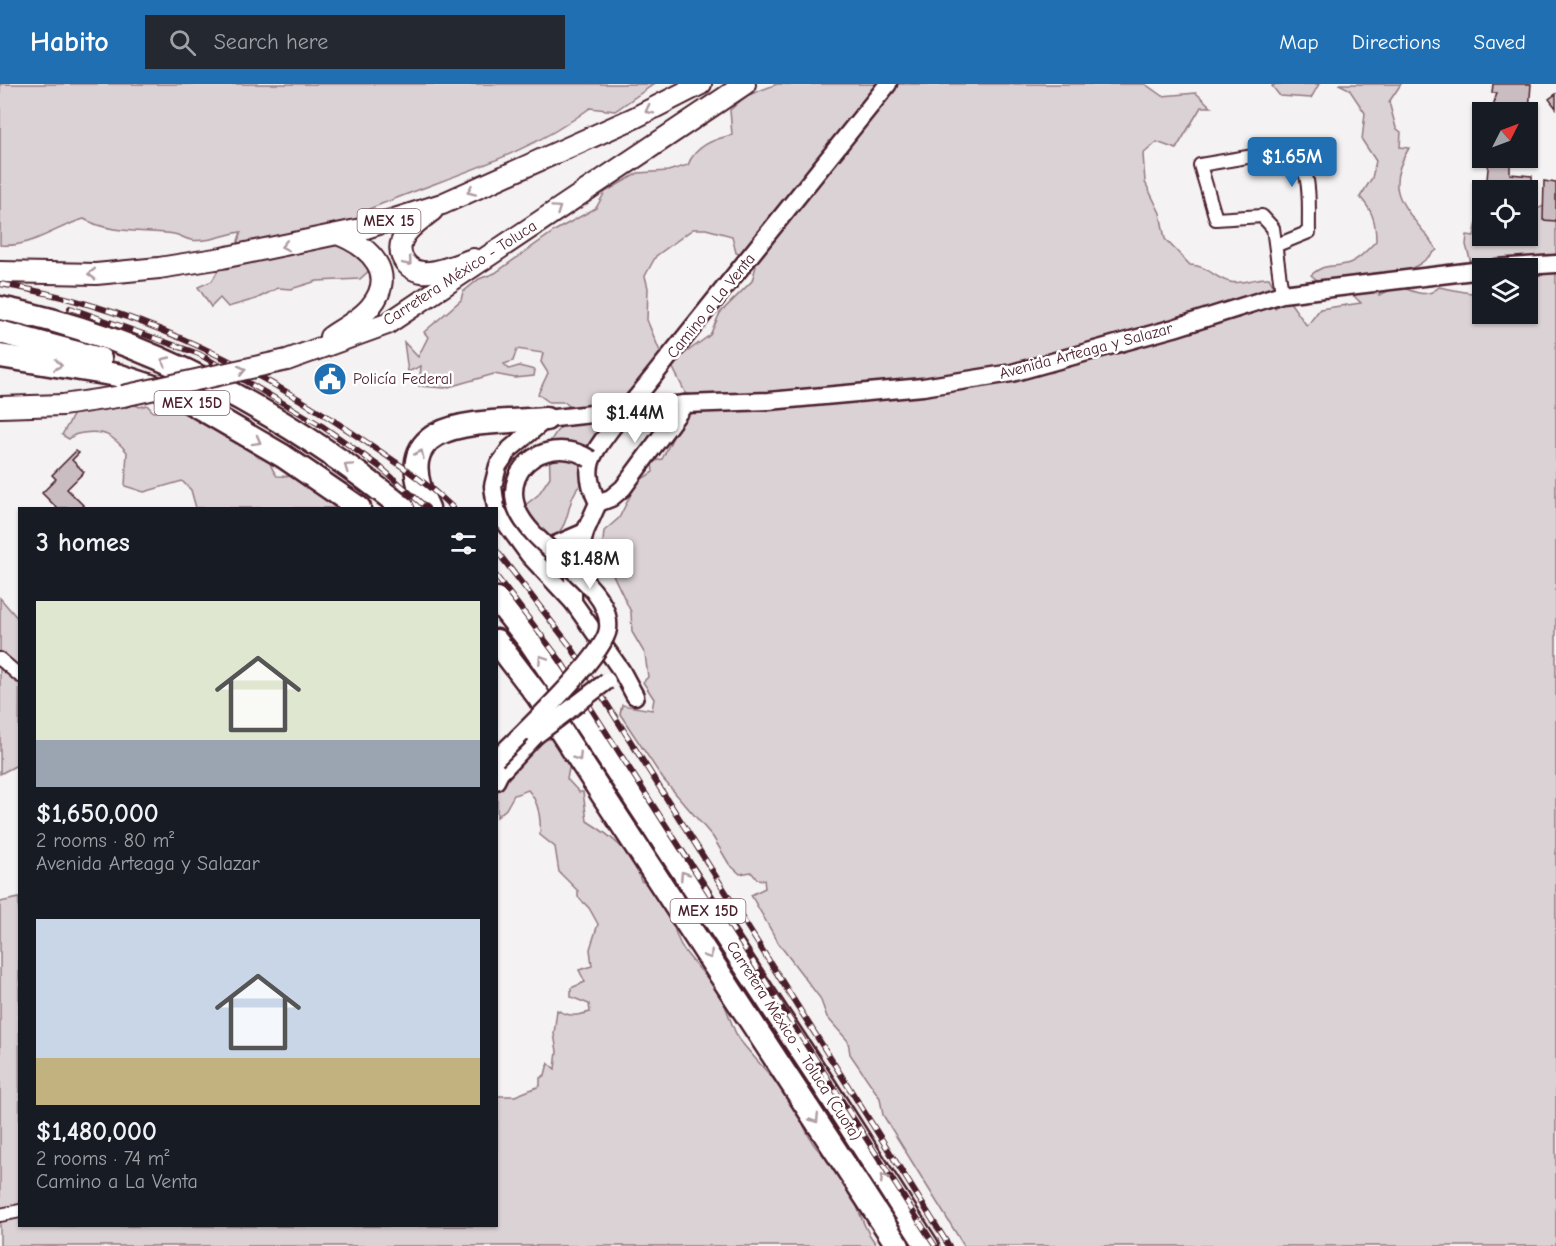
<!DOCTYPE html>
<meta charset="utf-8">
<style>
:root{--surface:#171b24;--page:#242831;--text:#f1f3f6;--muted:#9ea1a6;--accent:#1f6fb2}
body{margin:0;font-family:"Comic Neue",sans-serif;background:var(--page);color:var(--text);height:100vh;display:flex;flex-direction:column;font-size:22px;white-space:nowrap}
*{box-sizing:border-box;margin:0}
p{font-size:20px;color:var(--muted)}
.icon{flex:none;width:33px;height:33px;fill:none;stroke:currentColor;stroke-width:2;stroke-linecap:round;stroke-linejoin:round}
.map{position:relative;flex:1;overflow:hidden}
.details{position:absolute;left:18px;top:423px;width:480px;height:720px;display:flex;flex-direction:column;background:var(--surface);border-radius:0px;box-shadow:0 2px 4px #0004}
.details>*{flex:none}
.needle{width:39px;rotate:48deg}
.fabs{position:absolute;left:1472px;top:18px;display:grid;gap:12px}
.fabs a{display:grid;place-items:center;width:66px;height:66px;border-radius:0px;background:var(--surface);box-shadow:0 2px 4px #0004;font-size:30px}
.price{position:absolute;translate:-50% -51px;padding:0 14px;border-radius:6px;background:#fff;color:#222;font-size:20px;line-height:39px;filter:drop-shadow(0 2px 3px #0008)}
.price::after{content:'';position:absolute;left:50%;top:36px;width:18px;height:14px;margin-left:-9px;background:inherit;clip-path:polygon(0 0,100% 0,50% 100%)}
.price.current{background:var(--accent);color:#fff}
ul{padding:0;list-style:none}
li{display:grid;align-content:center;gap:12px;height:318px;padding:0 18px}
li span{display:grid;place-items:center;height:186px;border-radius:0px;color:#555}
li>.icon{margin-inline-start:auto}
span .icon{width:108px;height:108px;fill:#fffc;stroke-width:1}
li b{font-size:26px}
h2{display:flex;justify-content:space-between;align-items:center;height:72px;padding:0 18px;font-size:26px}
header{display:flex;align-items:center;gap:36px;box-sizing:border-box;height:84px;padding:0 30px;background:var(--accent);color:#fff}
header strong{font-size:28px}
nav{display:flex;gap:33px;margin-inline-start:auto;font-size:21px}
.search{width:420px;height:54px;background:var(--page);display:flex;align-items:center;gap:15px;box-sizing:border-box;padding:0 21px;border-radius:0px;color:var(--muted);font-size:22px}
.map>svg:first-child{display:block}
.green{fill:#dbd2d5;stroke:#927880;stroke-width:1.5}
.building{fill:#cabdc1;stroke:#4a1f2b;stroke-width:1.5}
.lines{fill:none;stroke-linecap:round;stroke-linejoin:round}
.minor-casing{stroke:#4a1f2b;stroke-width:16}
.tertiary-casing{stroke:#4a1f2b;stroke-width:21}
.primary-casing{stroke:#4a1f2b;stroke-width:24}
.motorway-casing{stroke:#4a1f2b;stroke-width:27}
.minor{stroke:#fff;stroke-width:12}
.tertiary{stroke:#fff;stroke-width:16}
.primary{stroke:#fff;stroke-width:20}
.motorway{stroke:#fff;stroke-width:22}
.rail-casing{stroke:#4a1f2b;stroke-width:6}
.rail{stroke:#fff;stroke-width:4;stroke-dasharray:11;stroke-linecap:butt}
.tertiary-bridge-casing{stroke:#4a1f2b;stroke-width:21;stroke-linecap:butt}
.primary-bridge-casing{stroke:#4a1f2b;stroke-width:24;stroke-linecap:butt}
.tertiary-bridge{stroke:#fff;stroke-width:16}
.primary-bridge{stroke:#fff;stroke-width:20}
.oneway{stroke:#ae9aa0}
.labels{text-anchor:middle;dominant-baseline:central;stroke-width:5;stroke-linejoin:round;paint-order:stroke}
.shield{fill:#fff;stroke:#80626b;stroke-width:1.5}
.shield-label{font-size:15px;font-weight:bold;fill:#4a1f2b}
.street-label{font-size:16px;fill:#4a1f2b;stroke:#fff}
.poi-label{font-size:16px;fill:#4a1f2b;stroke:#fff;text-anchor:start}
</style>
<header>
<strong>Habito</strong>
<div class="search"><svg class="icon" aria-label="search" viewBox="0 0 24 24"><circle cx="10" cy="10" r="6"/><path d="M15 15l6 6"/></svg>Search here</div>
<nav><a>Map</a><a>Directions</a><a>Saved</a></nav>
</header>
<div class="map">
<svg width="1556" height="1162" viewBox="0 0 1556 1162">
<rect width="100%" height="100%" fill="#f4f2f2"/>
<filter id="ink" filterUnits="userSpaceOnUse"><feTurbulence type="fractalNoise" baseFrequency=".0167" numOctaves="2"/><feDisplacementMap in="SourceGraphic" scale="12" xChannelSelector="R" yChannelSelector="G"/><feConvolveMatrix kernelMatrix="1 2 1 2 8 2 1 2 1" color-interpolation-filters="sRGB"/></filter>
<g filter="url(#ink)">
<g class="green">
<path d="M0,0H654L615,27L590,24C524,74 443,94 369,125L356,137L374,182L360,195L317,197L291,205L278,204L256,215L228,223L220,214L211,223L198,203L212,197L220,183L241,165L238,157L241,148C225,150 207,159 191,156C185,155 180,151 174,150C144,146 110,150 84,135C55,143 32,164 0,161Z"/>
<path d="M777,0H1145L1162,12L1196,9L1211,23H1201L1176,65L1157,58L1143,70L1145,98L1160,129L1165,155L1190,181C1207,181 1214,194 1230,198C1241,201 1256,193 1269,194L1276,207L1275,224L1287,214L1307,242L1320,225L1361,219L1344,202L1329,206L1311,191C1325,179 1329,184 1346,180C1358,177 1367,166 1376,157C1376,139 1373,127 1360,113L1372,94L1376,77L1362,56L1365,29L1349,5L1339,0H1401L1389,18L1396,44L1401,48L1400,63L1409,64C1386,102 1398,116 1423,147C1429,153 1431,159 1437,166C1431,170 1425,177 1418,181C1404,189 1381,191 1379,211L1400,202C1413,208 1427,215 1439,203L1470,209L1482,204V230H1527V184H1485L1471,179L1466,161L1467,151L1474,152L1479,130L1482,128V152H1527V126L1533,127L1550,119L1556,123V1162H964L883,1031L880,1014L850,970L848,957L827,933L820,914L779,860L751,811L765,804L764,796L757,795L751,788L740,790L729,780L713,753L663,695L620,630L622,621L652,626L654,615L643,598L648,593L645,570L632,548L631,528L602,468L604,447L619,434L637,398L653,388L652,378L662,375L674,351L689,329L690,310H686L672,282L673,272H681L710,251L720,229L752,197L756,182L743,177V171L736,169L732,152L706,145H693L656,172L645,192L648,204L647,236L664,277L605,332L602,341L607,357L590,400H581C565,416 573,438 553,454L540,445H534L524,422L538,411L550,393L549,359L557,347L576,330L565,318H549L538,310L548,289L541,278L543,269L517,265L513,277L504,280L509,285L519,282L535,286L534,292L515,294L494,290L445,304L419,302L421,282L408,288L404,258L418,273L428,253L424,248L461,216L463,208L479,195L495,189L556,146L596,124L605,108L638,89L668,87L688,81C695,62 714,55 732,51L730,26L746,12Z"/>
<path d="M1276,0H1319L1311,14L1280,12L1272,2Z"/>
<path d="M122,316L140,323L147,321L153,328L185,324L202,331L214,346L228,355L261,360C270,370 268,382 277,392L315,393L351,424H196L191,406L182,397L144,408L125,402L127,368C113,352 105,346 83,349C77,350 74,350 69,355L62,351L79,321Z"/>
<path d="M0,514L20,537L19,680L0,690Z"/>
<path d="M532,655H558L570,679L567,695L579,708H583L587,737C611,752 633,768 641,797C677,810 666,841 684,866C694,880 707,892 716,905C728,921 730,941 739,955C756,977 776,995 791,1018C801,1031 805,1049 815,1062C827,1076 841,1089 850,1105C859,1124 863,1146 878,1162H0V818L19,814L20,1142H496L497,1012H515L540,1002V994L545,991L548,979L555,985L557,967L554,950L557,926C569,933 577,932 590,928L589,920L571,913V904L585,898L579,886L592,882L590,865L598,840L589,824L578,813V807L559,788L555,763L540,751C541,736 539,718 528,706L514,711L506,725L497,733V704Z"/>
</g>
<g class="building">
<path d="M1493,0H1531L1529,27L1493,22L1497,9H1492Z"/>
<path d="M1556,10V24L1549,15Z"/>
<path d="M1489,74H1510V90L1532,92L1533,130L1527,129V106H1486Z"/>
<path d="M1544,97L1556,99V137L1543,136Z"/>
<path d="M76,367L79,369L72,376L84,388L67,405L86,424H57L42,409L56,395L52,391Z"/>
</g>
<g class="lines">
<g class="minor-casing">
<g id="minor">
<path d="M1277,161L1309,148C1308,121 1314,82 1289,66L1200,81L1216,135L1262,132L1273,144L1282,210"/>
<path d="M0,575L20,592"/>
<path d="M0,1131L20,1127"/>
</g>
</g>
<g class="tertiary-casing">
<g id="tertiary">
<path d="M1496,184L1556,180"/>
<path d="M636,314L888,0"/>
<path d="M613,342C592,371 580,383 598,419L585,448L573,496V518L621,586L635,612"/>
<path d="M598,419L611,414L623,404L685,320"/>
<path d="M496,424L493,402L498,382L510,365L546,335L685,320L769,317L923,303L1012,289L1174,244L1282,210L1482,186"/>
<path d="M496,426L529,471L573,518"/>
<path d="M536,469L585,448"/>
<path d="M496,697L500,689L535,652"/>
</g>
</g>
<g class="primary-casing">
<g id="primary">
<path d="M432,127C418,138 392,153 403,175C407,182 414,187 422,188C437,190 458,180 473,175"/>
<path d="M0,188L96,190L159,184L222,174L366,144L442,120L634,34L701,0"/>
<path d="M330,253C343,244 361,235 371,222C398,189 369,163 340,151"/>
<path d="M287,276L387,240L745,0"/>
<path d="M0,323L63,321L123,312"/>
</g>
</g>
<g class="motorway-casing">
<g id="motorway">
<path d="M0,224C145,252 289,332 403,424"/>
<path d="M0,248L100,275"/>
<path d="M0,272L117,291L178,311L283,372L359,424"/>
<path d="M428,424C382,330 485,340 546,335"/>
<path d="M496,515L531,559L580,631L820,995L927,1162"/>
<path d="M496,557L538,612L898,1162"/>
</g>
</g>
<use href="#minor" class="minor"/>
<use href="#tertiary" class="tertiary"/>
<use href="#primary" class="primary"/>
<use href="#motorway" class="motorway"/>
<g class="rail-casing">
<g id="rail">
<path d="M0,200C128,221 244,277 351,348C386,371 423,395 453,424"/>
<path d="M70,224L199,270L322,342L380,383L427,424"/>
<path d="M496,466L571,563L949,1162"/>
<path d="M496,492L560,576L935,1162"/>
</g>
</g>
<use href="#rail" class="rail"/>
<g class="tertiary-bridge-casing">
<g id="tertiary-bridge">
<path d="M613,342L636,314"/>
<path d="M535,652L607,597"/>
<path d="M496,675C519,652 605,572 608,545C613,500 532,465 517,425C501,380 553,350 590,375"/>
</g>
</g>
<g class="primary-bridge-casing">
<path id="primary-bridge" d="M123,312L287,276"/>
</g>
<use href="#tertiary-bridge" class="tertiary-bridge"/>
<use href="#primary-bridge" class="primary-bridge"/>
</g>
<defs><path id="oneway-chevron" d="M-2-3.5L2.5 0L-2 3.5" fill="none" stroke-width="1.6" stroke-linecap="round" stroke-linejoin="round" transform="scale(1.5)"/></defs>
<g class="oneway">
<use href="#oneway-chevron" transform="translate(649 26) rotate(153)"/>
<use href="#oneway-chevron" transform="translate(471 107) rotate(156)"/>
<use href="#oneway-chevron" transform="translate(557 125) rotate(-34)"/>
<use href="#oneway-chevron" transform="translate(285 162) rotate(169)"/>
<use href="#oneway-chevron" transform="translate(408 178) rotate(50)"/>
<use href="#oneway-chevron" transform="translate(92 190) rotate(179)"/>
<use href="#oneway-chevron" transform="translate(165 277) rotate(-155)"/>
<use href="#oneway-chevron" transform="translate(58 281) rotate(8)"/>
<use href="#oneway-chevron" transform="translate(242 286) rotate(-13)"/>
<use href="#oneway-chevron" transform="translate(257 357) rotate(29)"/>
<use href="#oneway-chevron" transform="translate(420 370) rotate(-65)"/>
<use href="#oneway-chevron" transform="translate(348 383) rotate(-145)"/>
<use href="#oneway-chevron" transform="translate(542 575) rotate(-124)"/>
<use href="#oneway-chevron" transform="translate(578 673) rotate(57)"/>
<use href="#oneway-chevron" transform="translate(684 791) rotate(-123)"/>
<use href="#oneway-chevron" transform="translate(709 871) rotate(57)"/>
<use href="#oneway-chevron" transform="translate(815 1035) rotate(57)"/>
<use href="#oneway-chevron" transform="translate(884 1094) rotate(-123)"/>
</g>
</g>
<defs>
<g id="civic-disc" transform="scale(1.725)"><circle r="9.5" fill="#1f6fb2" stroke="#fff"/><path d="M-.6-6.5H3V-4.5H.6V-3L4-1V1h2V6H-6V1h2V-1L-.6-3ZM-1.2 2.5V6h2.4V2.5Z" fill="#fff"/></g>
</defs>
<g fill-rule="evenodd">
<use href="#civic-disc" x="330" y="295"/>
</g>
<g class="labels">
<g class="shield">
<rect x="357.5" y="125" width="63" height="24" rx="4.5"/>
<rect x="154.5" y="307" width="75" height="24" rx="4.5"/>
<rect x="670.5" y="815" width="75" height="24" rx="4.5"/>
</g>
<g class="shield-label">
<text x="389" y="137">MEX 15</text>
<text x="192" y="319">MEX 15D</text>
<text x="708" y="827">MEX 15D</text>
</g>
<g class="street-label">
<text transform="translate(460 189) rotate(-33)">Carretera México - Toluca</text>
<text transform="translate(711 222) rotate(-51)">Camino a La Venta</text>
<text transform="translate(1086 267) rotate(-15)">Avenida Arteaga y Salazar</text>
<text transform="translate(794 957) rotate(57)">Carretera México - Toluca (Cuota)</text>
</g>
<g class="poi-label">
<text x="353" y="295">Policía Federal</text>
</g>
</g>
</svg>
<div class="fabs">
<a><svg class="needle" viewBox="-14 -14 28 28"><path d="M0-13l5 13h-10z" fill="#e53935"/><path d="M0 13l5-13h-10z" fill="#9ea1a6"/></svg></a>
<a><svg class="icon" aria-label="locate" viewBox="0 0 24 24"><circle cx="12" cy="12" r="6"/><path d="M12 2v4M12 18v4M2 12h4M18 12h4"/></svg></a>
<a><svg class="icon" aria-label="layers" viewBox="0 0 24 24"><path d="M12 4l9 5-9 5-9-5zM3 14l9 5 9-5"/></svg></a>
</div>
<b class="price current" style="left:1292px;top:104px">$1.65M</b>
<b class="price" style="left:635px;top:360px">$1.44M</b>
<b class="price" style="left:590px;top:506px">$1.48M</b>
<section class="details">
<h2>3 homes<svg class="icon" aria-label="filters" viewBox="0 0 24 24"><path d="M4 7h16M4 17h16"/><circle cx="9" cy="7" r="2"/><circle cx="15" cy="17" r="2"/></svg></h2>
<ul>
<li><span style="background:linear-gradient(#dfe7d0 75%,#9aa5b1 0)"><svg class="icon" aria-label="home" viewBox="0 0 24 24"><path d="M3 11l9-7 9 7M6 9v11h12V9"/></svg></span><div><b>$1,650,000</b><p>2 rooms · 80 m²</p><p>Avenida Arteaga y Salazar</p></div></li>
<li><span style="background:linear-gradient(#c9d6e8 75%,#c2b280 0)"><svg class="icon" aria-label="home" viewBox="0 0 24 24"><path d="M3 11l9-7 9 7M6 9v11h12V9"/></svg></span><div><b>$1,480,000</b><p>2 rooms · 74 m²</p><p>Camino a La Venta</p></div></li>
</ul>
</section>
</div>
